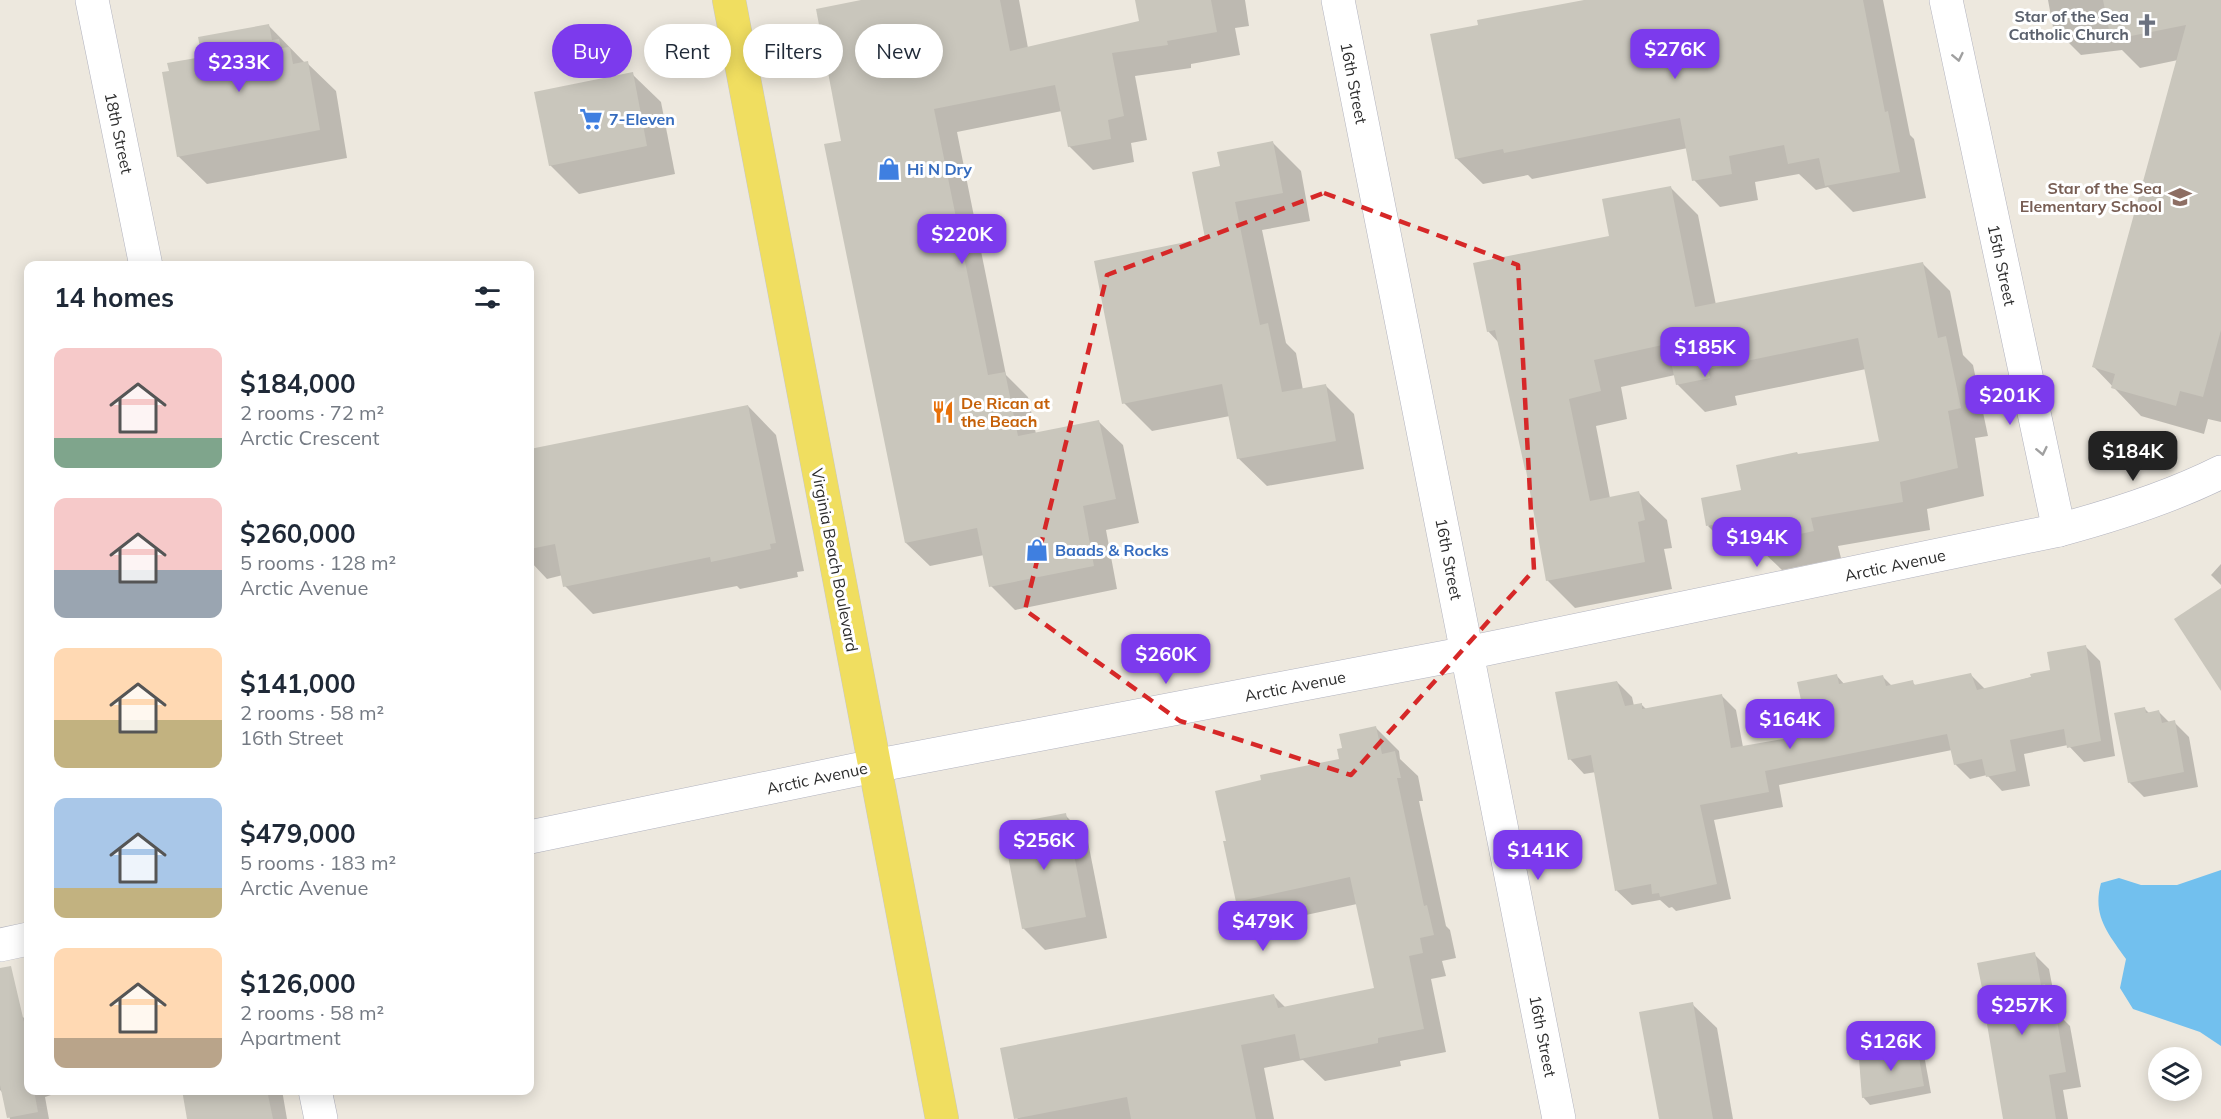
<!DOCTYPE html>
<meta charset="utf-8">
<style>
:root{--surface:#fff;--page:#f6f6f7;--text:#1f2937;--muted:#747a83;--accent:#7c3aed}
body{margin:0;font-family:Mulish,sans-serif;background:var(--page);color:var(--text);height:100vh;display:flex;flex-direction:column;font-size:22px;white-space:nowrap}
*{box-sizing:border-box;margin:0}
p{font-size:20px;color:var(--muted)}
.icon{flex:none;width:33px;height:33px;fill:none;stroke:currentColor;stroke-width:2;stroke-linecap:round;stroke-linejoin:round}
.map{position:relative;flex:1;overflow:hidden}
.side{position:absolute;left:24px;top:261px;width:510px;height:834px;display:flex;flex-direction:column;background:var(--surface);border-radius:12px;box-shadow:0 3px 15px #0003}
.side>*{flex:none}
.guide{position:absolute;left:552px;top:24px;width:570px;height:54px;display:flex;gap:12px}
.tools{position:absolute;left:2148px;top:1047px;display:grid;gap:12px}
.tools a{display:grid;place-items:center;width:54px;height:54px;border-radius:50%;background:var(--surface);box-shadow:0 3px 15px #0003;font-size:30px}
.price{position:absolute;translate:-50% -51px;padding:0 14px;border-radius:12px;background:var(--accent);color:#fff;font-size:20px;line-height:39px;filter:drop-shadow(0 2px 3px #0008)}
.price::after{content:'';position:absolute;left:50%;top:36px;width:18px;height:14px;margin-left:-9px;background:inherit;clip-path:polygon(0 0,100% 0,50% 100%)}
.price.current{background:#222;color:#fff}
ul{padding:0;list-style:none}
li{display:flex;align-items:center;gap:18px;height:150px;padding:0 30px}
li span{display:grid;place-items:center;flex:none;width:168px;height:120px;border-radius:12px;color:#555}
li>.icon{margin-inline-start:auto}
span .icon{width:72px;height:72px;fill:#fffc;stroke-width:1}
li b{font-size:26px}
h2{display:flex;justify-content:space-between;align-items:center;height:72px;padding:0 30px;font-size:26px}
.pill{padding:0 21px;border-radius:27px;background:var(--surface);box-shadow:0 3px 15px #0003;font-size:21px;line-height:54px}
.pill.current{background:var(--accent);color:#fff}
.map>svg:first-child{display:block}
.water{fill:#72c0ee}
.shadow{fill:#0003}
.building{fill:#c9c6bc}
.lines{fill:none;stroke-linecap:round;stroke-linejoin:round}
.street-casing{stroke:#b2b3bf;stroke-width:34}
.secondary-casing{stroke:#b2b3bf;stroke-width:34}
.primary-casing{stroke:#c8c8c8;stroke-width:34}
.street{stroke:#fff;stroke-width:33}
.secondary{stroke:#fff;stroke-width:33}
.primary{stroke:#f0de60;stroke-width:33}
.oneway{stroke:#a0a0a0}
.marked{fill:none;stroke:#d62828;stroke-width:4.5;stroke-dasharray:12 8;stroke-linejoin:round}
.labels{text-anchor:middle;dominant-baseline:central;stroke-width:6;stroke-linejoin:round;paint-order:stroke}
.worship-label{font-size:16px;font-weight:bold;fill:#5b616d;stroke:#fff;text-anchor:end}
.street-label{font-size:16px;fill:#2c2c2c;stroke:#fff}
.shop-label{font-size:16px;font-weight:bold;fill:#366cbe;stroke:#fff;text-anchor:start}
.education-label{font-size:16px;font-weight:bold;fill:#785e54;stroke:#fff;text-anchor:end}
.food-label{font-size:16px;font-weight:bold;fill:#c56008;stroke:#fff;text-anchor:start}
</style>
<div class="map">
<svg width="2221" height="1119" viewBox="0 0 2221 1119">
<rect width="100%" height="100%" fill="#ede8de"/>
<path class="water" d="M2221,870V1046L2200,1032L2133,1009L2120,988L2126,959C2108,933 2092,916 2101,883L2119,878L2141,885H2177Z"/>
<g class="shadow">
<path d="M869,0H1019L1028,48L1140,22L1136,0H1245L1249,26L1235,28L1240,55L1191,64V68L1135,76L1147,140L1131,143L1134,162L1093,170L1069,146L1062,111L957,132L1006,375L1028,397L1036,434L1099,422L1123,445L1139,523L1106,530L1117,589L1015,610L991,586L984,555L930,566L906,543L843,142Z"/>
<path d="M1592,0H1883L1910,135L1914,139L1926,198L1853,212L1828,187L1816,190L1799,174L1755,182L1758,200L1720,207L1694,180L1688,148L1532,179L1528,175L1483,184L1456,158Z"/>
<path d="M2048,0H2221V422L2208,419L2204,434L2141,416L2094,367L2178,60L2140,68L2122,50L2081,55L2053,27Z"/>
<path d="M269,26L305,63H307L336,91L347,158L207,184L178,156L203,58Z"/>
<path d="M632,74L661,102L675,174L579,194L550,165Z"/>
<path d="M1273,143L1301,171L1310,221L1262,230L1286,343L1296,353L1303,390L1326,386L1354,414L1364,469L1267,486L1238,458L1230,416L1152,431L1124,403L1207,240L1221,167Z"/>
<path d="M1670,187L1698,215L1716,305L1923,264L1950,291L1963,355L1973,365L1988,436L1975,438L1984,496L1927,509L1930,530L1838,546L1841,558L1782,570L1760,549L1735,553L1708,526L1743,492L1798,455L1881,442L1866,369L1735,396L1737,405L1705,412L1677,384L1675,375L1621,387L1627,419L1596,426L1610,498L1639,493L1667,520L1672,548L1664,549L1672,589L1575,608L1547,580L1528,472L1499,343L1488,331L1611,237Z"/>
<path d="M748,406L776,435L804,571L797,572L798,577L740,589L737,586L593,614L565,586L563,575L547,579L530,561V450Z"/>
<path d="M2221,564V585L2211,575Z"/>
<path d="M2085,646L2100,661L2115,756L2084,762L2068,745L2024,754L2030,786L2002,791L1987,775L1970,779L1955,764L1952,750L1779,785L1783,807L1714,820L1731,899L1676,911L1672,907L1669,908L1660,900L1632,905L1617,891L1596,772L1584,774L1570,759L1617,682L1632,697L1634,706L1641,704L1646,709L1721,695L1736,710L1743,747L1791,739L1803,701L1836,675L1845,685L1883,677L1892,686L1912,682L1916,686L1971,675L1986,690L2052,671Z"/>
<path d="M2144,708L2149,713L2159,712L2170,723L2174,722L2189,737L2198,787L2144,797L2129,782Z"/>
<path d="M1376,728L1399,751L1400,759L1418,776L1423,801H1419L1446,926L1450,930L1456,958L1442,961L1446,976L1431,979L1446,1052L1400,1061L1401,1066L1325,1081L1303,1060L1264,1068L1274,1119H1016L1274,996L1286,1008L1376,990L1357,904L1260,925L1237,901L1341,760Z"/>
<path d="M1065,815L1087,837L1107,938L1045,950L1023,928Z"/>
<path d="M2034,954L2049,969L2054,995L2060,1000L2063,1019L2070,1026L2081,1087L2063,1090L2068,1119H2005Z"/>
<path d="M1692,1004L1717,1028L1733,1119H1660Z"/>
<path d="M23,1017L28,1023V1090H50L51,1095L45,1097L49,1119H10L3,1093L0,1090V1022Z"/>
<path d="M1916,1048L1924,1055L1931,1093L1870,1105L1863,1097Z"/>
<path d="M178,1090H282L287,1119H189L183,1091Z"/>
</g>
<g class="building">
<path d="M861,0H1000L1010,51L1139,21L1135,0H1211L1217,32L1167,41L1168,45L1112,53L1124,116L1108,120L1111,139L1068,147L1055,85L934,109L988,375L1005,372L1018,436L1099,420L1116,499L1083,506L1094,566L989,587L977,528L905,543L824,144L841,141L816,9Z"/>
<path d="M1584,0H1863L1885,112L1888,111L1900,172L1825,186L1819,158L1788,164L1784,145L1729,156L1732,174L1692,181L1680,118L1504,153L1503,149L1455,159L1430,34L1478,25L1477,20Z"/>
<path d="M2103,0H2221V330L2203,397L2180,391L2176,406L2111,388L2115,374L2092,367L2186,25L2111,40Z"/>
<path d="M269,24L272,40L279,39L281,48L290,47L293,64L308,61L320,130L177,157L162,72L169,71L167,63L202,57L198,37Z"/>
<path d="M633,72L647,146L549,166L534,92Z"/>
<path d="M1273,141L1283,193L1235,202L1260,325L1268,323L1282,392L1326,384L1336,441L1237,459L1222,384L1122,404L1094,261L1205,238L1192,172L1220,166L1217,152Z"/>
<path d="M1671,186L1695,307L1923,262L1938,338L1946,336L1961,408L1948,411L1958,468L1900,482L1903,502L1811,518L1814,531L1753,544L1747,519L1706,526L1701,498L1741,490L1736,465L1797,452L1798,454L1879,441L1858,338L1708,369L1710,378L1676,385L1667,344L1594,360L1601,391L1569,399L1590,501L1639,491L1645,520L1638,522L1645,562L1546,581L1526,470H1525L1495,330L1487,332L1473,263L1609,236L1602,199Z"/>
<path d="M748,405L776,543L770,544L771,549L711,562L710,557L563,587L555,544L530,549V449Z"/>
<path d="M2221,588V691L2174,619Z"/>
<path d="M2086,645L2101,741L2067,748L2064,729L2010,740L2016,771L1986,777L1982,759L1954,765L1947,734L1765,771L1769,792L1700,805L1717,884L1660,897L1659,893L1652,894L1651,884L1615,891L1591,755L1568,760L1555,692L1617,681L1625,706L1642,703V709L1722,694L1731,748L1789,738L1782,704L1801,700L1797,682L1837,674L1839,684L1883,675L1886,686L1913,680L1914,685L1971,673L1977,690L2031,677L2030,674L2050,670L2047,652Z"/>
<path d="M2145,707L2146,713L2159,710L2162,723L2175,720L2184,772L2128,783L2114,713Z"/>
<path d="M1376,726L1382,754L1395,751L1401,778H1397L1424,906L1427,905L1434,935L1420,938L1423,953L1409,956L1424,1029L1378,1038V1043L1300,1059L1295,1034L1241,1045L1256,1119H1131L1127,1097L1014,1119L1000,1048L1274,994L1278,1008L1374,988L1350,877L1236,902L1223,841H1226L1215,791L1261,780L1260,775L1339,759L1337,749L1342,748L1339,734Z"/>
<path d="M1066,813L1086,917L1022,929L1002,825Z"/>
<path d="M2035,952L2041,985L2045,984L2050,1010L2055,1009L2066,1072L2049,1075L2056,1119H2003L1987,1024L1989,1023L1977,963Z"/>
<path d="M11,966L28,1039V1090H34L38,1112L7,1118L0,1085V968Z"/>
<path d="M1693,1002L1713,1119H1659L1639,1012Z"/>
<path d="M1917,1046L1924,1086L1862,1098L1859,1059Z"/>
<path d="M182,1090H267L273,1119H187Z"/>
</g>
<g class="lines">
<g class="street-casing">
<g id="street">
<path d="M92,0L146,266"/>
<path d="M1946,0L2059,530"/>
<path d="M1467,653L2059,530C2115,515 2169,498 2221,472"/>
<path d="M315,1090L321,1119"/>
</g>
</g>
<g class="secondary-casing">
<g id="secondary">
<path d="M1338,0L1559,1119"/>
<path d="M530,837L874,766L1467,653"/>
<path d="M0,945L28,939"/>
</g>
</g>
<g class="primary-casing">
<path id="primary" d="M729,0L942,1119"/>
</g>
<use href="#street" class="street"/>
<use href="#secondary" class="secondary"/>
<use href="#primary" class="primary"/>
</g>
<defs><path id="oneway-chevron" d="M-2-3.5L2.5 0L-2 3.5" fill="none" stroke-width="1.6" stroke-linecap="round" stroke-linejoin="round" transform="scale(1.5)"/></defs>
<g class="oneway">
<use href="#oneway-chevron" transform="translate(1958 57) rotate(78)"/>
<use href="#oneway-chevron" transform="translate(2042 451) rotate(78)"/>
</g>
<path class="marked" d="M1324,193L1518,265L1534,570L1351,775L1180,721L1025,610L1107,275Z"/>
<defs>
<g id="church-bare" transform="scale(1.8)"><path d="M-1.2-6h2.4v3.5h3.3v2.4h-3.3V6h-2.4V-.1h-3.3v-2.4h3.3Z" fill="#6b7280" stroke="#fff" stroke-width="2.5" paint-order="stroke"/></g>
<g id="supermarket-bare" transform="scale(1.8)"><path d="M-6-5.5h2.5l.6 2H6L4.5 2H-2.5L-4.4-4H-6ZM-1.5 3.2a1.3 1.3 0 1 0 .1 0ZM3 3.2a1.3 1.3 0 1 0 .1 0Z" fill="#3f7fe0" stroke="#fff" stroke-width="2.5" paint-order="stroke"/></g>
<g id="shop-bare" transform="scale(1.8)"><path d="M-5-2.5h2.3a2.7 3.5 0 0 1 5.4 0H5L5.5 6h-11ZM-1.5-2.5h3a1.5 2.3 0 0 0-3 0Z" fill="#3f7fe0" stroke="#fff" stroke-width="2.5" paint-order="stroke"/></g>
<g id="school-bare" transform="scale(1.8)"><path d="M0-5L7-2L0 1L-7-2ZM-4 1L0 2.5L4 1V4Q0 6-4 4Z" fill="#8d6e63" stroke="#fff" stroke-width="2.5" paint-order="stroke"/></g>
<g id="restaurant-bare" transform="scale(1.8)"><path d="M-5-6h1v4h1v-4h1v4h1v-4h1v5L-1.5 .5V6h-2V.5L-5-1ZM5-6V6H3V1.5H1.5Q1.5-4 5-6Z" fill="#e8710a" stroke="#fff" stroke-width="2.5" paint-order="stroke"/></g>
</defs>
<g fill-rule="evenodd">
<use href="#church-bare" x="2147" y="25"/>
<use href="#supermarket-bare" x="591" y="119"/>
<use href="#shop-bare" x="889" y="169"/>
<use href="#school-bare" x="2180" y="197"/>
<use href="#restaurant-bare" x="943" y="412"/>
<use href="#shop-bare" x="1037" y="550"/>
</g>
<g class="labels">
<g class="worship-label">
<text x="2129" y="16">Star of the Sea<tspan x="2129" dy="18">Catholic Church</tspan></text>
</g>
<g class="street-label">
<text transform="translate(1354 83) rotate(79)">16th Street</text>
<text transform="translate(119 133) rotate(78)">18th Street</text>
<text transform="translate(2002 265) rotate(78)">15th Street</text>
<text transform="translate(1449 559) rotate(79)">16th Street</text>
<text transform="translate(835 560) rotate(79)">Virginia Beach Boulevard</text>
<text transform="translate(1895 565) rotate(-12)">Arctic Avenue</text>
<text transform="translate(1295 686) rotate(-11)">Arctic Avenue</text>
<text transform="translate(817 778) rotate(-12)">Arctic Avenue</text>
<text transform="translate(1543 1036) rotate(79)">16th Street</text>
</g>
<g class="shop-label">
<text x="609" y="119">7-Eleven</text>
<text x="907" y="169">Hi N Dry</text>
<text x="1055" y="550">Baads &amp; Rocks</text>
</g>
<g class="education-label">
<text x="2162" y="188">Star of the Sea<tspan x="2162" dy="18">Elementary School</tspan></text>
</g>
<g class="food-label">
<text x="961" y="403">De Rican at<tspan x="961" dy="18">the Beach</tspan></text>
</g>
</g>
</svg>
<div class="tools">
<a><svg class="icon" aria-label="layers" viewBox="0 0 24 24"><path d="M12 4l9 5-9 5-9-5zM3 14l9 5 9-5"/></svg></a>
</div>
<b class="price" style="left:1675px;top:80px">$276K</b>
<b class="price" style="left:239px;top:93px">$233K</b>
<b class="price" style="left:962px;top:265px">$220K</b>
<b class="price" style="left:1705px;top:378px">$185K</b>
<b class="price" style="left:2010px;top:426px">$201K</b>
<b class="price current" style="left:2133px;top:482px">$184K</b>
<b class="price" style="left:1757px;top:568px">$194K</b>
<b class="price" style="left:1166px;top:685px">$260K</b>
<b class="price" style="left:1790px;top:750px">$164K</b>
<b class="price" style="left:1044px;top:871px">$256K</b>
<b class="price" style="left:1538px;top:881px">$141K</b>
<b class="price" style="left:1263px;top:952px">$479K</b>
<b class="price" style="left:2022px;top:1036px">$257K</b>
<b class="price" style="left:1891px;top:1072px">$126K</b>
<div class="guide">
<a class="pill current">Buy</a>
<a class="pill">Rent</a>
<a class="pill">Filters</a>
<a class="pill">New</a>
</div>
<section class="side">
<h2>14 homes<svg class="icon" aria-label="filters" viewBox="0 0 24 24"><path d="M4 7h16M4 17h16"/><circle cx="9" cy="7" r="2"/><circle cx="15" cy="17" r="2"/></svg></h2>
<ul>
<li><span style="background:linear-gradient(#f6c9c9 75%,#7fa58c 0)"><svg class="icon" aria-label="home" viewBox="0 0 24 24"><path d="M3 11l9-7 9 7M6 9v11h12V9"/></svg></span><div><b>$184,000</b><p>2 rooms · 72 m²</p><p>Arctic Crescent</p></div></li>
<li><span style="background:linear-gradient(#f6c9c9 60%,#9aa5b1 0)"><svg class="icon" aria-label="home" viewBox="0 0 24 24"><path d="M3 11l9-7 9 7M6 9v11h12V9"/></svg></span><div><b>$260,000</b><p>5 rooms · 128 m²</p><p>Arctic Avenue</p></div></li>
<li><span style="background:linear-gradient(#ffd9b3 60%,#c2b280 0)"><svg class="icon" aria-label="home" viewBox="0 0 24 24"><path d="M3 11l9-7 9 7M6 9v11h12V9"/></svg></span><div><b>$141,000</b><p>2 rooms · 58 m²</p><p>16th Street</p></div></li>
<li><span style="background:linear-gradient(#a9c7e8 75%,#c2b280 0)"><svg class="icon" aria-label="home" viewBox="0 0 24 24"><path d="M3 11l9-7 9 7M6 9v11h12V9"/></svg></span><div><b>$479,000</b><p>5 rooms · 183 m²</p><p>Arctic Avenue</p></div></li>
<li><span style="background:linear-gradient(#ffd9b3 75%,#b9a48a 0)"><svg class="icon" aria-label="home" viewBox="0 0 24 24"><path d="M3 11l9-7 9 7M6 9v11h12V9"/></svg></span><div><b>$126,000</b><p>2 rooms · 58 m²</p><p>Apartment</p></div></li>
</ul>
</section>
</div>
